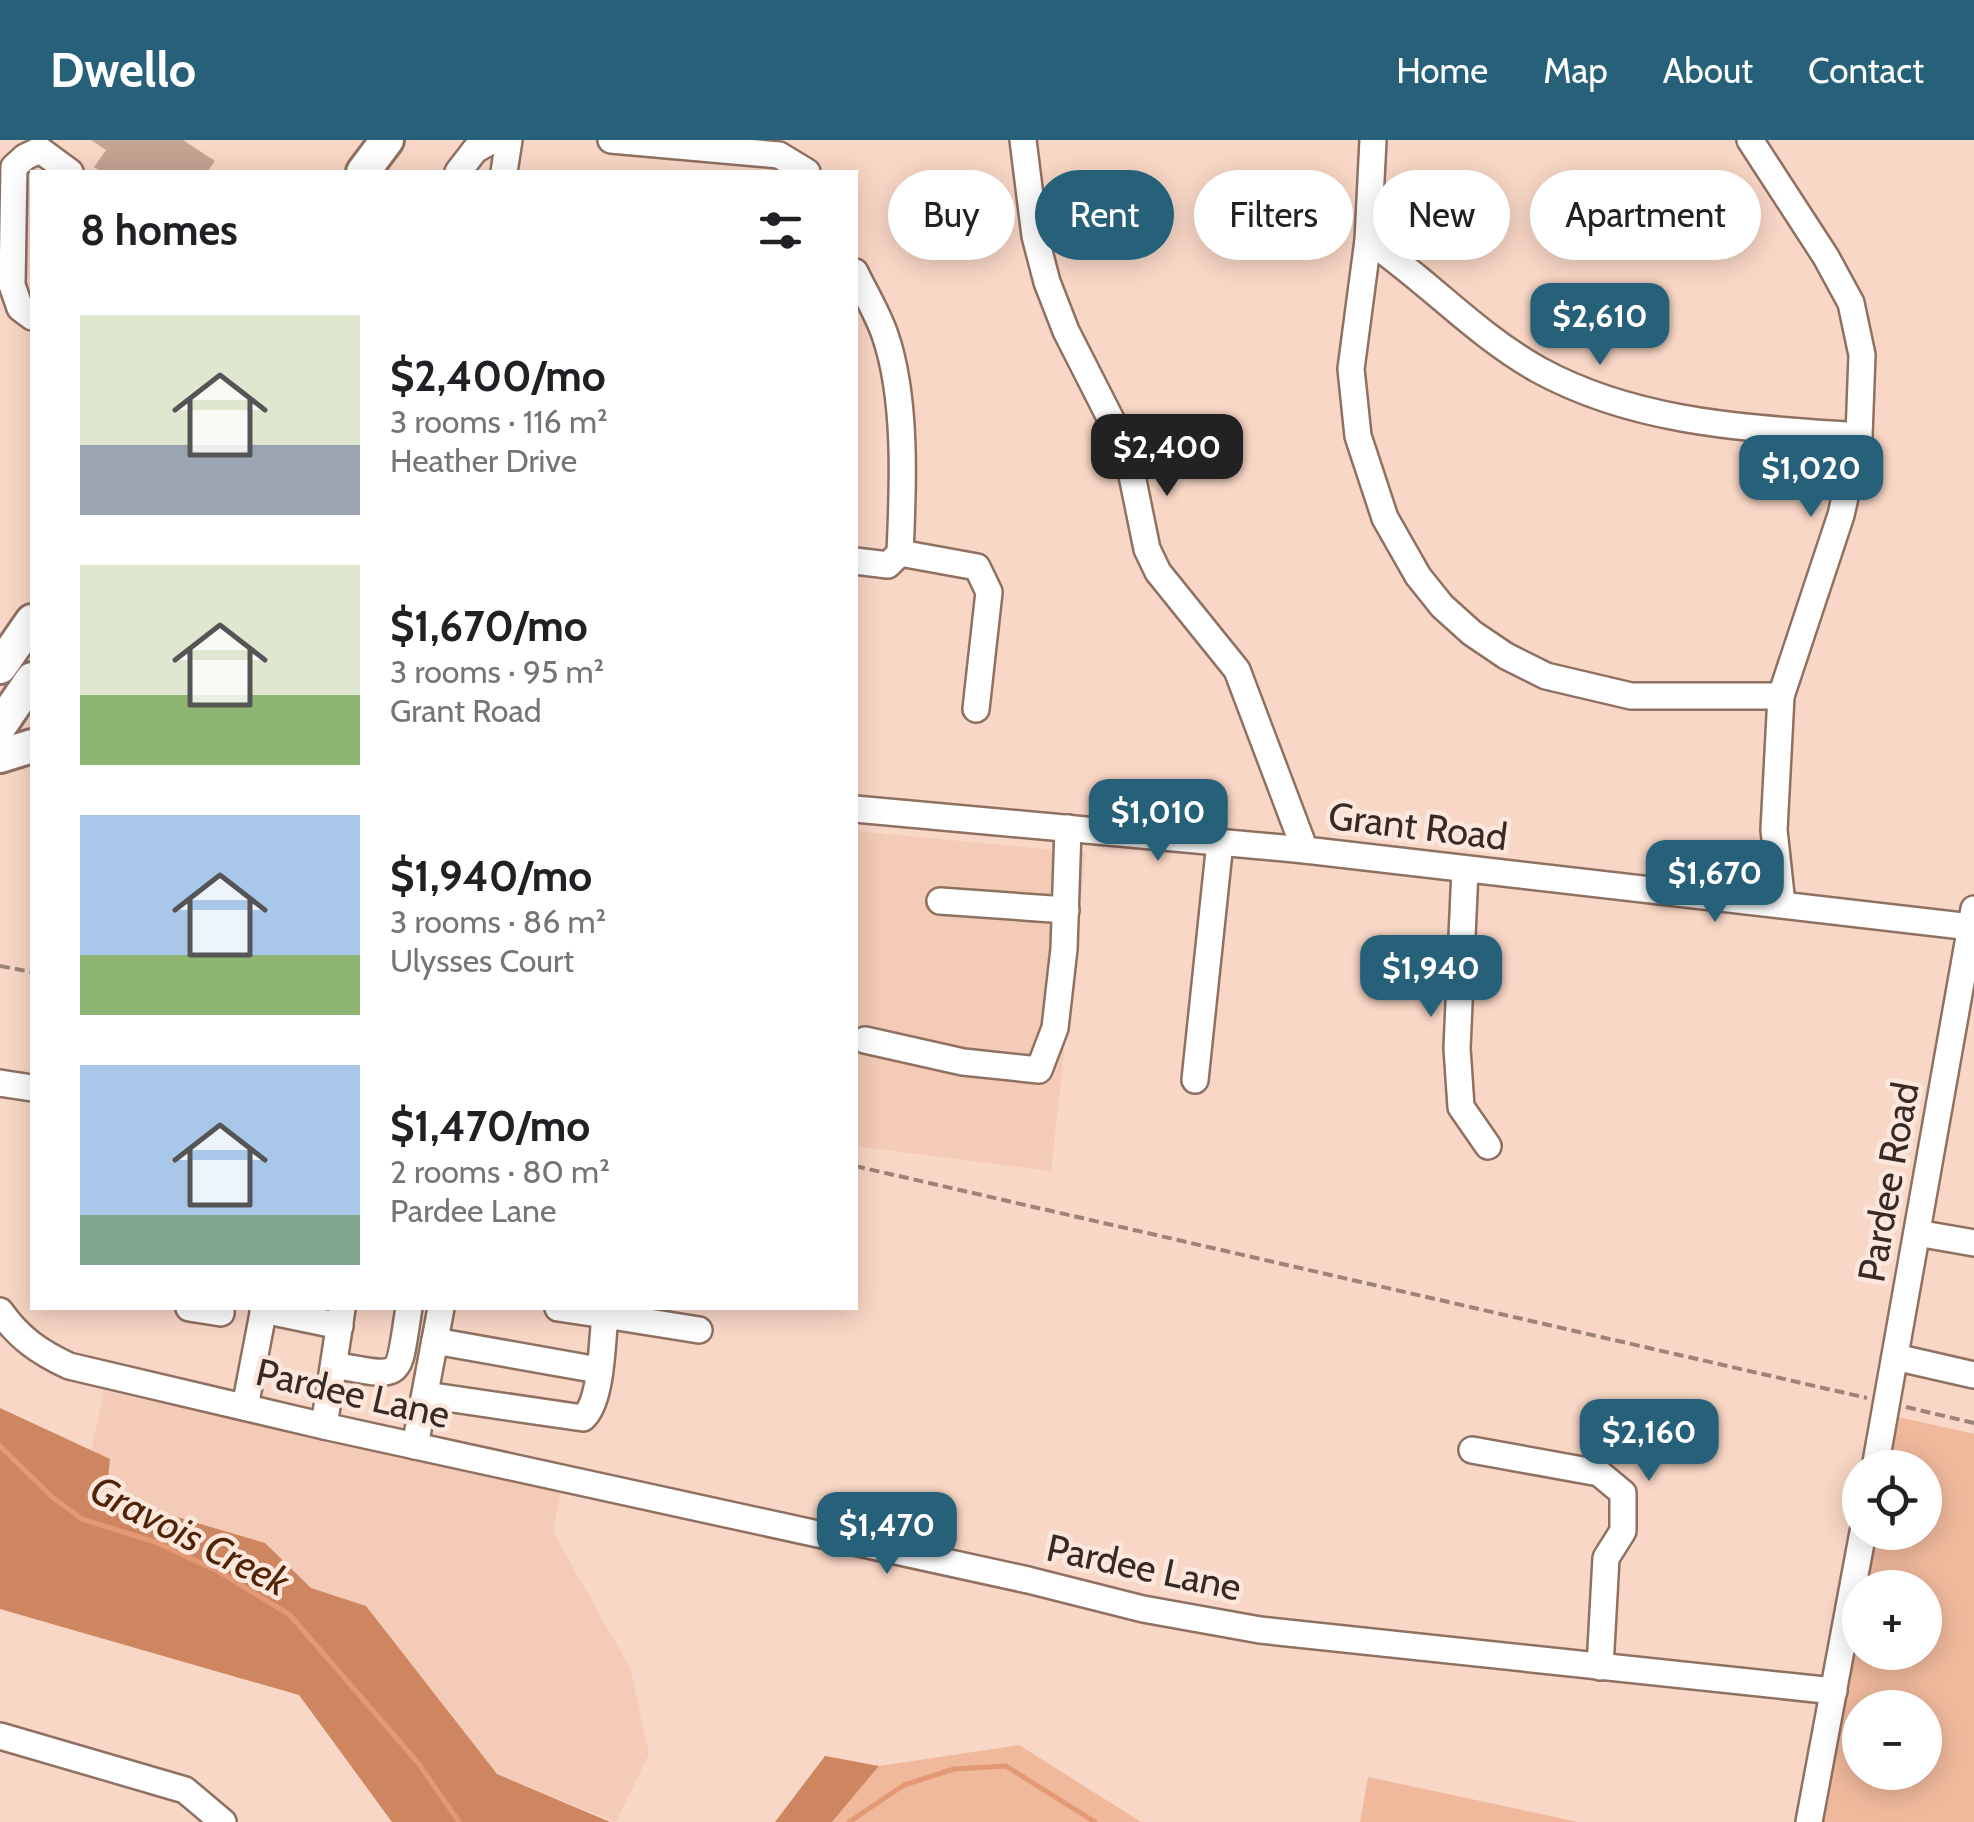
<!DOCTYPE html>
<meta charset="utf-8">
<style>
:root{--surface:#fff;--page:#f2f2f2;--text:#202124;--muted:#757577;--accent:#266179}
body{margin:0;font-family:Cabin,sans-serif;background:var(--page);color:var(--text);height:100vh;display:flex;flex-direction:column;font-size:38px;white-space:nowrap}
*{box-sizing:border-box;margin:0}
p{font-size:32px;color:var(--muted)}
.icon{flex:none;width:55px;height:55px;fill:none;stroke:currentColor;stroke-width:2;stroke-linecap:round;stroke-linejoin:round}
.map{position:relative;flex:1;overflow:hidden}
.sheet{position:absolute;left:30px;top:30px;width:828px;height:1140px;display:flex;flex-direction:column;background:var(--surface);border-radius:0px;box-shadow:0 5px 25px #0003}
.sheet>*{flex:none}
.top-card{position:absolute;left:888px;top:30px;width:935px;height:90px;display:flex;gap:20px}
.controls{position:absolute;left:1842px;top:1310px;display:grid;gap:20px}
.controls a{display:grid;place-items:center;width:100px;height:100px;border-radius:50%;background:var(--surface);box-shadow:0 5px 25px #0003;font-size:50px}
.price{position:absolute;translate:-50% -85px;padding:0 22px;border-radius:20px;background:var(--accent);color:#fff;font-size:32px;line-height:65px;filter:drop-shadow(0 2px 5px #0008)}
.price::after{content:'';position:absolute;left:50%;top:60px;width:30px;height:22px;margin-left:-15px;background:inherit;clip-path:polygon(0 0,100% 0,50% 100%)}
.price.selected{background:#222;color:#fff}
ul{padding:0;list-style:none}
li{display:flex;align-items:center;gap:30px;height:250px;padding:0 50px}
li span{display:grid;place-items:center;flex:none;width:280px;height:200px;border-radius:0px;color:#555}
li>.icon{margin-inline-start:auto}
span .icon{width:120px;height:120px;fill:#fffc;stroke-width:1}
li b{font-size:42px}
h2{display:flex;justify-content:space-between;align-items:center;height:120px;padding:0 50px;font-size:42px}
.chip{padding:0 35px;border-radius:45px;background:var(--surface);box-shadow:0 5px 25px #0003;font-size:35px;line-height:90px}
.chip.selected{background:var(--accent);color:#fff}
header{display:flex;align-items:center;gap:60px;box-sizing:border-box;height:140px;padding:0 50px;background:var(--accent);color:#fff}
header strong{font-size:48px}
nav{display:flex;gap:55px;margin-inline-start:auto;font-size:35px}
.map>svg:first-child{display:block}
.built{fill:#f3cbb6}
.green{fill:#f0b99c;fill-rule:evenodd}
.forest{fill:#cd865f}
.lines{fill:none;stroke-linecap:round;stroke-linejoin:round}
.stream{stroke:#e39973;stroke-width:5}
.building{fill:#c4a493}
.minor-casing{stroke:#8f7162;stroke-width:30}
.major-casing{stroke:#8f7162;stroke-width:38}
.path{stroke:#9c8479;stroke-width:4;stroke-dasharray:10 5;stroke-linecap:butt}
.minor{stroke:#fff;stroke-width:25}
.major{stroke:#fff;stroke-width:32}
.labels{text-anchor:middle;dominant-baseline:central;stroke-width:9;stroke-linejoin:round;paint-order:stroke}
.street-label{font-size:38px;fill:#372a24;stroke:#fce7dd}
.water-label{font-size:40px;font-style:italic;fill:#512305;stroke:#fce7dd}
</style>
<header>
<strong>Dwello</strong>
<nav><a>Home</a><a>Map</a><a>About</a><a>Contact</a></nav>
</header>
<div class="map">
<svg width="1974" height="1682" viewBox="0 0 1974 1682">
<rect width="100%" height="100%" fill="#f9d7c6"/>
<g class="built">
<path d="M855,691L1086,713L1051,1031L855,1006Z"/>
<path d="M104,1251L561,1349L553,1392L630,1528L649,1614L616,1682L497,1634L366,1466L311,1448L265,1403L105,1356L91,1311Z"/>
</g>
<g class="green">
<path d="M1894,1276L1974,1294V1682H1821L1860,1464V1512H1925V1448L1863,1447L1873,1393L1925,1392V1328L1885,1327ZM1860,1568H1925V1632H1860Z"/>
<path d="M1019,1605L1141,1682H832L879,1626Z"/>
<path d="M1368,1637L1578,1682H1360Z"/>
</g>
<g class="forest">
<path d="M0,1268L110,1319L106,1356L265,1403L311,1448L366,1466L497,1634L610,1682H392L299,1555L0,1469Z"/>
<path d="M825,1616L879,1626L832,1682H775Z"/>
</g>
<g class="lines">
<g class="stream">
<path d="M0,1306L51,1356L82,1379L155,1402L218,1431L290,1475L419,1624L459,1682"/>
<path d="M849,1682L904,1645L954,1629L1006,1626L1095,1682"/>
</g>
</g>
<path class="building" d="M91,0H183L215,21L207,32H102L94,27L106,10Z"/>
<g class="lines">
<g class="minor-casing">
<g id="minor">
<path d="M611,0L779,15L807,32"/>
<path d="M1023,0L1035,96L1047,142L1066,191L1127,311L1147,409L1158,432L1237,530L1305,710"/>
<path d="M1373,0L1368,100L1351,229L1358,296L1385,378L1418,436L1442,466L1472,493L1506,516L1546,536L1631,556H1781"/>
<path d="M1750,0L1826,117L1851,163L1862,215L1859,296L1841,375L1781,556L1774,690L1782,764"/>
<path d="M458,32L475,10L493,0"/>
<path d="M504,32L509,0"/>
<path d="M1368,100C1427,140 1476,195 1539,230C1638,284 1749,288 1859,296"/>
<path d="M855,132C865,153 878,174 885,195C907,258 903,348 900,413L977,427L989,452L976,569"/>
<path d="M32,177L20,168L12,145L14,27L25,17L40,10L70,32"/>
<path d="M855,421L888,425L900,413"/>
<path d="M855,669L1305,710L1971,787"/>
<path d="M1465,730L1457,908L1461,967L1488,1006"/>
<path d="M940,761L1066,770"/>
<path d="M865,900L963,922L1039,930L1055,888L1064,809L1068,688"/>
<path d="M1195,940L1220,702"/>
<path d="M0,943L32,948"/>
<path d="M1917,1093L1974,1103"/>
<path d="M189,1168L221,1173V1168"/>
<path d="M558,1168L605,1175"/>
<path d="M263,1170L340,1186"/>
<path d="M0,1171C19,1198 39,1212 69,1226L324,1286L1028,1440L1143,1469L1260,1490L1834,1551"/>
<path d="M435,1201L598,1230"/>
<path d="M1895,1217L1974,1235"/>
<path d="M334,1225C407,1239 397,1239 409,1168"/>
<path d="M426,1255L583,1278C602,1262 602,1201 605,1175L699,1190"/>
<path d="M245,1267L264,1168"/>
<path d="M324,1286L342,1169"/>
<path d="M415,1306L441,1168"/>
<path d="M1472,1310L1599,1333L1623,1353V1391L1606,1418L1600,1527"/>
<path d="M1875,1328L1974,769"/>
<path d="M0,1596L185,1650L223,1682"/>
<path d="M1809,1682L1863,1392"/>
</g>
</g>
<g class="major-casing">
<g id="major">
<path d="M363,32L387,0"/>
<path d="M0,527L32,481"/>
<path d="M0,586L32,539"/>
<path d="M0,616L32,606"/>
</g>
</g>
<g class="path">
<path d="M0,826L32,832"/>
<path d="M855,1026L1867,1258"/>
<path d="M1906,1267L1974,1283"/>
</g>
<use href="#minor" class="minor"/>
<use href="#major" class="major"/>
</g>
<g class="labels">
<g class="street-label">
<text transform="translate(1418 686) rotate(7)">Grant Road</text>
<text transform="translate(1888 1042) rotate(-80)">Pardee Road</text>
<text transform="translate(353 1253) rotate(13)">Pardee Lane</text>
<text transform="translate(1144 1427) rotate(12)">Pardee Lane</text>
</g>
<g class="water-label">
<text transform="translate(190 1395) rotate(27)">Gravois Creek</text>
</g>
</g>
</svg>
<div class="controls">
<a><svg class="icon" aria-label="locate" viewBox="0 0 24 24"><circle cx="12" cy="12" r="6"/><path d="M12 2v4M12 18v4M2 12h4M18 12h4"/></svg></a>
<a>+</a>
<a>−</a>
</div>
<b class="price" style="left:1600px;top:228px">$2,610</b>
<b class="price selected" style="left:1167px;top:359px">$2,400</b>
<b class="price" style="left:1811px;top:380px">$1,020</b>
<b class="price" style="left:1158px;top:724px">$1,010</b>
<b class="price" style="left:1715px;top:785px">$1,670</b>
<b class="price" style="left:1431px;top:880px">$1,940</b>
<b class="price" style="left:1649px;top:1344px">$2,160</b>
<b class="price" style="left:887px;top:1437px">$1,470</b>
<div class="top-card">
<a class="chip">Buy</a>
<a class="chip selected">Rent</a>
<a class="chip">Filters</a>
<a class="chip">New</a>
<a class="chip">Apartment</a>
</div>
<section class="sheet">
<h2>8 homes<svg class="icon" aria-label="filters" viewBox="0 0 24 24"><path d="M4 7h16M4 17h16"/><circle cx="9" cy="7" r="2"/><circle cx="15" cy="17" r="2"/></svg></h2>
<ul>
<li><span style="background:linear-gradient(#dfe7d0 65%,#9aa5b1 0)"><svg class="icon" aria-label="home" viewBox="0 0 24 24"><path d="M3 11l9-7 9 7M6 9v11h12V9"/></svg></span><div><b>$2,400/mo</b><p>3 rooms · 116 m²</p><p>Heather Drive</p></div></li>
<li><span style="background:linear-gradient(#dfe7d0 65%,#8fb573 0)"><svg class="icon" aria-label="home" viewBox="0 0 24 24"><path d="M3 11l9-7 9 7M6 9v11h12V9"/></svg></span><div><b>$1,670/mo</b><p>3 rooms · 95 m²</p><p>Grant Road</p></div></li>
<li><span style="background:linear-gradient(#a9c7e8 70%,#8fb573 0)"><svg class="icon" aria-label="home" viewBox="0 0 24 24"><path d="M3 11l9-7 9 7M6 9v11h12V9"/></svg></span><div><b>$1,940/mo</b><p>3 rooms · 86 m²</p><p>Ulysses Court</p></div></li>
<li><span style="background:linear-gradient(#a9c7e8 75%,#7fa58c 0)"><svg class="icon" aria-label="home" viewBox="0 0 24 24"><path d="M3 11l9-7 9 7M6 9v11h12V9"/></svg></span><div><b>$1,470/mo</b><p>2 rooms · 80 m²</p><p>Pardee Lane</p></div></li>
</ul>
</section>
</div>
